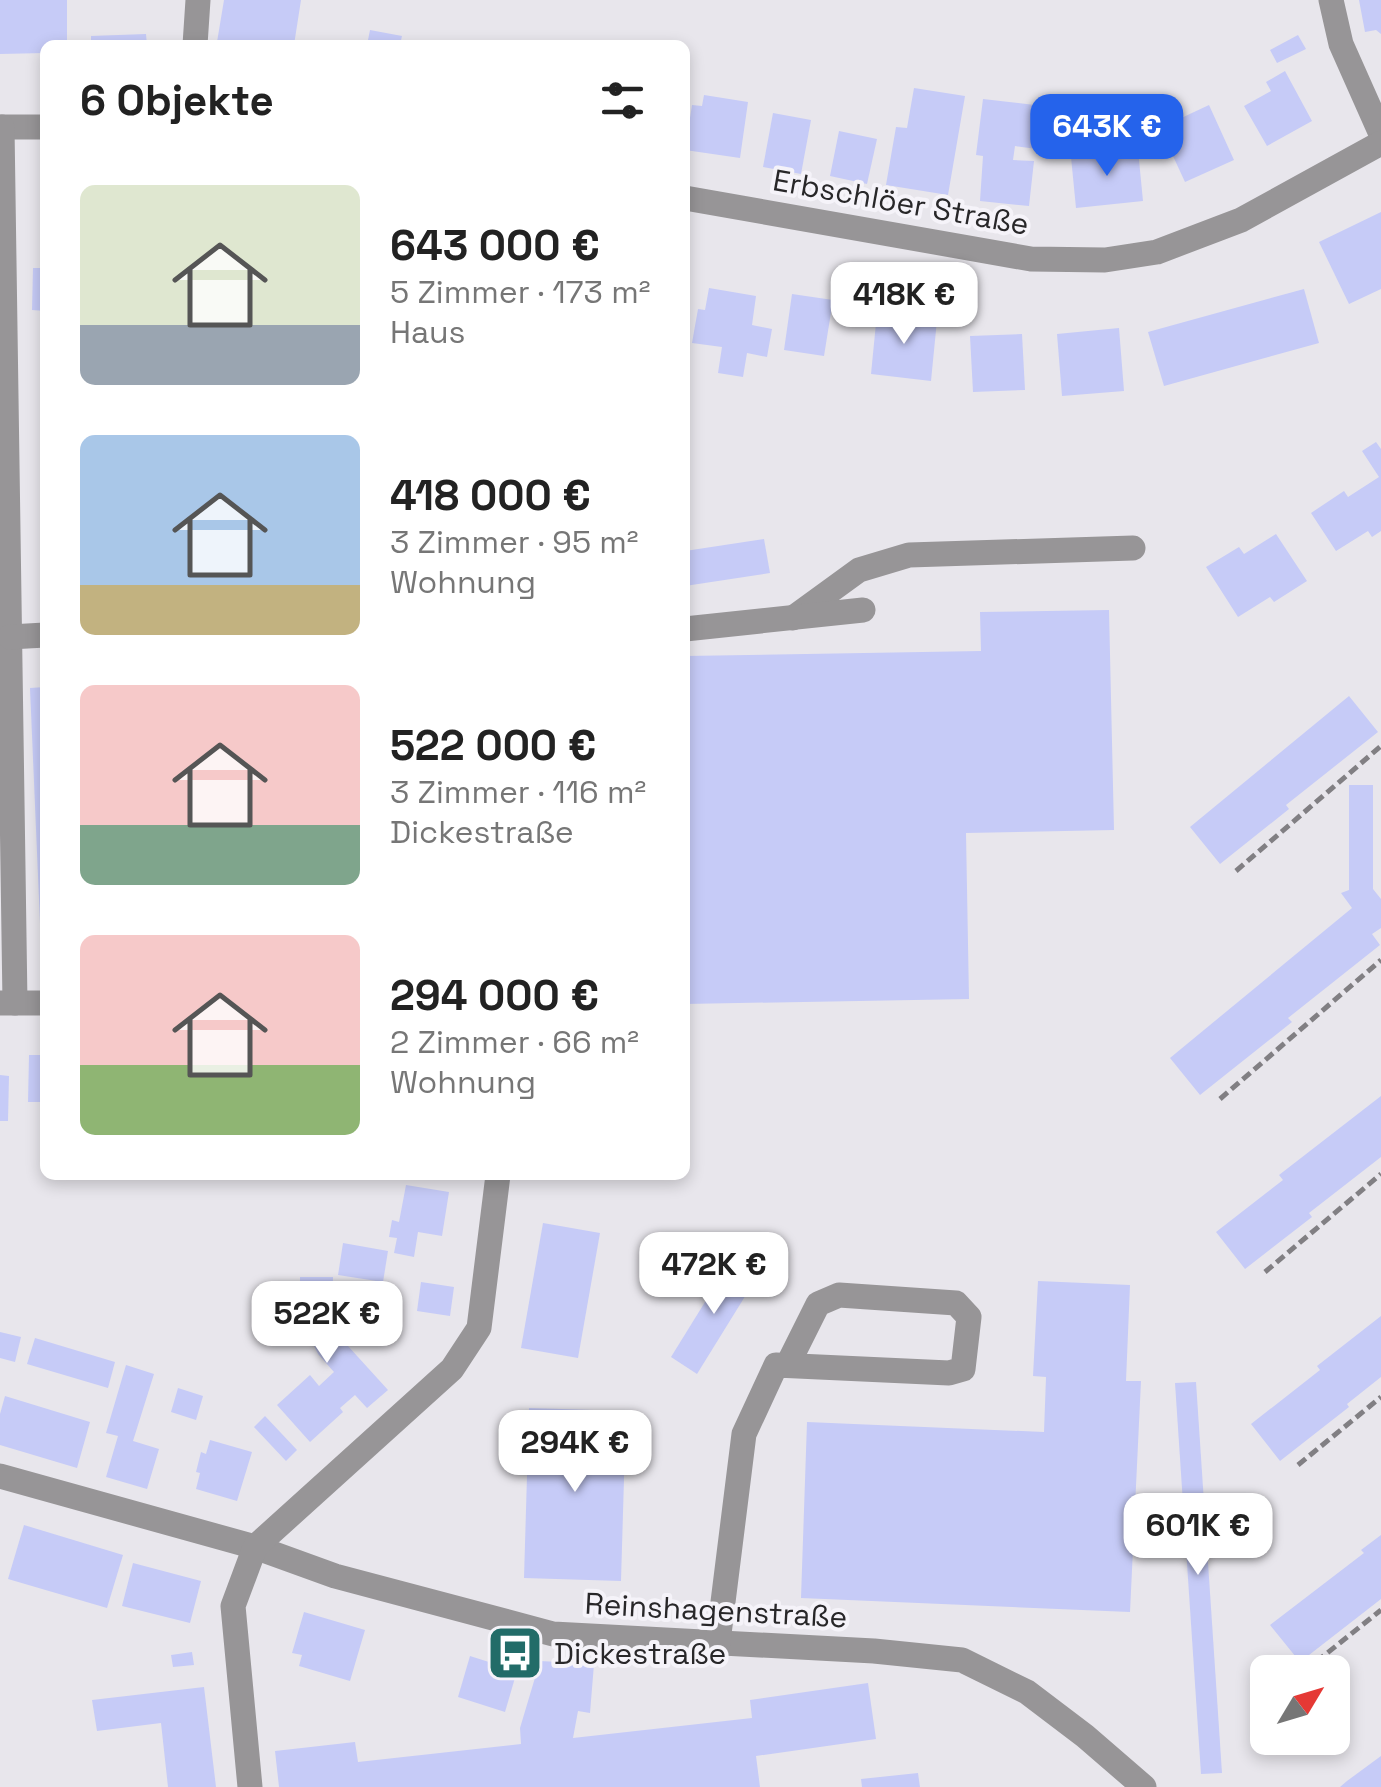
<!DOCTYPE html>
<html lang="de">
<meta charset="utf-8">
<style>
:root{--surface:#fff;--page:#f6f6f6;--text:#222;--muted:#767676;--accent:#2563eb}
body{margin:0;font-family:"Space Grotesk",sans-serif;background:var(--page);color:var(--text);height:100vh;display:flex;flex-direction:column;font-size:38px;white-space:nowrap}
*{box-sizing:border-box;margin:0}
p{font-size:32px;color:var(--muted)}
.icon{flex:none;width:55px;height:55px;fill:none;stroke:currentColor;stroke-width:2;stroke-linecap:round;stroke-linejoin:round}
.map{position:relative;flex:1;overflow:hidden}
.panel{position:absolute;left:40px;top:40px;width:650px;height:1140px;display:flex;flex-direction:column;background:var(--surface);border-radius:15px;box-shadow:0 5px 15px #0003}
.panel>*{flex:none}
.needle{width:65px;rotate:52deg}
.buttons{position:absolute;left:1250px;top:1655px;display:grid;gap:20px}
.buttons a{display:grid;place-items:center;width:100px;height:100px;border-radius:15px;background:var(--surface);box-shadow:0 5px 15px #0003;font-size:50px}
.price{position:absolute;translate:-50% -85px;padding:0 22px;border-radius:20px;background:#fff;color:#222;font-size:32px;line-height:65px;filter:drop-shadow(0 2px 5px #0008)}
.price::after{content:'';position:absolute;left:50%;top:60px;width:30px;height:22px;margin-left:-15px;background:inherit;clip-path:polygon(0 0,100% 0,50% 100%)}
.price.active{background:var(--accent);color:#fff}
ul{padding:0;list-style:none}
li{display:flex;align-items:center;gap:30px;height:250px;padding:0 40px}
li span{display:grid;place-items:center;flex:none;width:280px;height:200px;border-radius:15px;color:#555}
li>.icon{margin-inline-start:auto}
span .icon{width:120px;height:120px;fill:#fffc;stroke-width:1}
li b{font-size:42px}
h2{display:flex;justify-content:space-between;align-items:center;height:120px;padding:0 40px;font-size:42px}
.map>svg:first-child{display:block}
.building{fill:#c6cbf7}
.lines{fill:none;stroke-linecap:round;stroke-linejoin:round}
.path{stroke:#817f83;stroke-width:5;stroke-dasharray:10 5;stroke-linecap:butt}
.minor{stroke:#979597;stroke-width:25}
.labels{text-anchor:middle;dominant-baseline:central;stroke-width:8;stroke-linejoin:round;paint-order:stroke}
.street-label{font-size:30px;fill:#282729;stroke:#f5f3f9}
.poi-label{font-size:30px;fill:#282729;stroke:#f5f3f9;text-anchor:start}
</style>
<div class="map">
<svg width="1381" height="1787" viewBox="0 0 1381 1787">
<rect width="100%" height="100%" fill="#e8e6ec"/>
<g class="building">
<path d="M0,0H67V45H45V53L0,54Z"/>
<path d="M224,0H301L294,45L217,42Z"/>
<path d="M1359,0H1381V34L1376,30L1365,32Z"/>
<path d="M370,30L402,36L400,45H367Z"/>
<path d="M146,34L147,45H91V36Z"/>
<path d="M1298,35L1306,49L1277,63L1270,50Z"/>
<path d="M1285,71L1312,121L1267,146L1244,106L1271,91L1266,82Z"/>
<path d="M914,88L965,96L948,195L886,185L896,127L907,128Z"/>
<path d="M704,95L748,102L740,158L685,150L692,105L702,106Z"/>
<path d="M983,99L1043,106L1037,149L1015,146L1013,160L1034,161L1029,206L980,201L983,156L976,155Z"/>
<path d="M1209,105L1234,160L1185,182L1160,128Z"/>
<path d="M773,113L811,120L801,174L763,167Z"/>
<path d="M839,131L877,139L867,184L830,176Z"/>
<path d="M1138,150L1143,201L1076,208L1071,157Z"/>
<path d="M1381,212V289L1349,304L1319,242Z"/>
<path d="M33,268H45V311L32,310Z"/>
<path d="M709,288L756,296L752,325L772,329L767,357L747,353L743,377L718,373L722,347L692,343L698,309L705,310Z"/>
<path d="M1304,289L1319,343L1164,386L1148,332Z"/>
<path d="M792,294L833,300L824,356L784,350Z"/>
<path d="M877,313L937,320L931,381L871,374Z"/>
<path d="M1119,328L1124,391L1062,396L1057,334Z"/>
<path d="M1022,334L1025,390L973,392L970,336Z"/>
<path d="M1376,442L1381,449V531L1372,537L1368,531L1336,551L1311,513L1344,491L1348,497L1379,477L1362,451Z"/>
<path d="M1276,534L1307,581L1274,602L1270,597L1238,617L1206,567L1239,547L1244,554Z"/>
<path d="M764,539L770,573L685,586V551Z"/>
<path d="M1109,610L1114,830L966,833L969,999L685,1004V656L981,651L980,612Z"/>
<path d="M45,687V970H42L30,688Z"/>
<path d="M1349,696L1378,732L1286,805L1289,809L1220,864L1190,827Z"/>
<path d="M1349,785H1373V889L1381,899V928L1372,934L1380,945L1288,1018L1292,1022L1200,1095L1170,1058L1352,908L1341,893L1349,890Z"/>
<path d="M29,1055H45V1102H28Z"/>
<path d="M0,1075L9,1076L8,1121H0Z"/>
<path d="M1381,1096V1157L1309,1213L1312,1217L1245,1269L1216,1232L1283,1180L1279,1175Z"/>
<path d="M406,1185L449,1192L442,1236L418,1232L414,1257L394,1253L397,1238L389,1237L392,1220L399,1222Z"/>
<path d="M543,1223L600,1233L578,1358L521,1348Z"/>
<path d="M343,1243L388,1251L383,1282L338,1275Z"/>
<path d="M731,1260L757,1277L697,1374L671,1357Z"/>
<path d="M300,1277H333L332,1317L338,1335L388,1390L367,1408L355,1395L340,1408L343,1412L310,1442L277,1405L310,1375L319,1386L334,1372L318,1354L300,1316Z"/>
<path d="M1038,1281L1130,1285L1126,1381H1141L1130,1612L801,1598L807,1422L1044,1432L1046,1377L1033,1376Z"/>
<path d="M421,1282L454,1287L450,1316L417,1311Z"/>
<path d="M1381,1316V1377L1347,1404L1349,1407L1280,1461L1251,1424L1320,1370L1317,1366Z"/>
<path d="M0,1332L21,1337L15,1362L0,1358Z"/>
<path d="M35,1338L115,1362L108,1388L27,1364Z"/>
<path d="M126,1365L154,1374L133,1441L159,1449L147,1489L106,1477L118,1436L106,1433Z"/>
<path d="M1196,1382L1222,1773L1201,1774L1175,1383Z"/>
<path d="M178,1388L203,1396L196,1420L171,1412Z"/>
<path d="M5,1396L90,1422L77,1468L0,1445V1414Z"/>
<path d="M529,1408L626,1411L621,1581L524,1578Z"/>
<path d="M265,1416L297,1450L286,1461L254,1427Z"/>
<path d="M210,1440L252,1452L237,1501L196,1489L200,1473L196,1472L201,1452L206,1454Z"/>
<path d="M24,1525L123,1555L107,1608L8,1579Z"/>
<path d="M1381,1535V1599L1300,1662L1270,1625L1364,1553L1361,1550Z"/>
<path d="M133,1563L201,1581L190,1623L122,1606Z"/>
<path d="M304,1612L365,1630L350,1681L299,1666L302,1655L292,1653Z"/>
<path d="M192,1652L194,1665L173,1667L171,1655Z"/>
<path d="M470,1656L517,1671L505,1712L458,1697Z"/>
<path d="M540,1661L594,1664L590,1713L578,1711L573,1738L752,1718L750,1700L868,1683L876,1739L756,1756L760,1787H279L275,1751L355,1742L358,1762L521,1744L520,1728Z"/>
<path d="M204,1687L216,1787H168L161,1723L97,1731L92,1700Z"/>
<path d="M1381,1756V1787H1340L1347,1781Z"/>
<path d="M918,1773L920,1787H862L861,1779Z"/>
</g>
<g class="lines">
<g class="path">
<path d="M1236,871L1381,746"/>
<path d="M1220,1099L1381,960"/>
<path d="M1265,1272L1381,1174"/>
<path d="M1298,1465L1381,1397"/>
<path d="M1316,1662L1381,1610"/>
</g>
<g class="minor">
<path d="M1331,0L1341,44L1381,134"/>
<path d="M195,45L198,0"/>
<path d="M0,127H45"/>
<path d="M2,127L15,1003"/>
<path d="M685,198L1031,259L1105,260L1157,252L1241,220L1381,143"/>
<path d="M793,618L859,570L909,555L1133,548"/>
<path d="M685,629L863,610"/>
<path d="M10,637L45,635"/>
<path d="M0,1003H45"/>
<path d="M0,1476L255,1547L335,1576L553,1634L874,1651L962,1660L1027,1692L1085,1736L1144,1787"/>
<path d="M718,1642L744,1434L776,1365L949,1373L963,1369L969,1317L956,1303L839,1295L818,1304L788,1364"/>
<path d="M250,1787L233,1606L255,1547L452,1369L479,1328L498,1175"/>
</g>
</g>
<defs>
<g id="bus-square" transform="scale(2.875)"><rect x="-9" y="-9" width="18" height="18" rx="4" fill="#226c68" stroke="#f5f3f9"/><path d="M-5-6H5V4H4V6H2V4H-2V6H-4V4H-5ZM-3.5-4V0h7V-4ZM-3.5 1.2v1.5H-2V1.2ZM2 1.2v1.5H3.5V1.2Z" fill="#fff"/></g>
</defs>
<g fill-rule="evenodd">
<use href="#bus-square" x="515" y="1653"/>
</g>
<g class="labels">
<g class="street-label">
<text transform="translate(901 202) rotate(10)">Erbschlöer Straße</text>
<text transform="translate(716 1610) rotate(3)">Reinshagenstraße</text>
</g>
<g class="poi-label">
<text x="554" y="1653">Dickestraße</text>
</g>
</g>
</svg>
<div class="buttons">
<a><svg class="needle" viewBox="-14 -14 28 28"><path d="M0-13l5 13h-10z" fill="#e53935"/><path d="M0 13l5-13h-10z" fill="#767676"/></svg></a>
</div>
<b class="price active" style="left:1107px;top:179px">643K €</b>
<b class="price" style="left:904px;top:347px">418K €</b>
<b class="price" style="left:714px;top:1317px">472K €</b>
<b class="price" style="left:327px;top:1366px">522K €</b>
<b class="price" style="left:575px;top:1495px">294K €</b>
<b class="price" style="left:1198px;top:1578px">601K €</b>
<section class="panel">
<h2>6 Objekte<svg class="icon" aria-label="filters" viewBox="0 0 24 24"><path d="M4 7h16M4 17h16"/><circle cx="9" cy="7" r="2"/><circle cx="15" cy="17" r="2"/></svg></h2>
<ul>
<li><span style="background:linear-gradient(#dfe7d0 70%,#9aa5b1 0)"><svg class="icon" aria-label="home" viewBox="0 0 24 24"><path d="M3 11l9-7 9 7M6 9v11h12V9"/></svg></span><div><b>643 000 €</b><p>5 Zimmer · 173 m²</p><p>Haus</p></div></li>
<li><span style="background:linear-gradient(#a9c7e8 75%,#c2b280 0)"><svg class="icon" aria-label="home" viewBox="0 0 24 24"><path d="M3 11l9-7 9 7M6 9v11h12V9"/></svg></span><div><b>418 000 €</b><p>3 Zimmer · 95 m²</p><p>Wohnung</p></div></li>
<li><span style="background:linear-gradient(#f6c9c9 70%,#7fa58c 0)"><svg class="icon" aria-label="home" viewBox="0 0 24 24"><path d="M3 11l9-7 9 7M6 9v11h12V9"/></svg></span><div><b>522 000 €</b><p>3 Zimmer · 116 m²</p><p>Dickestraße</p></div></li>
<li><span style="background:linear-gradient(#f6c9c9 65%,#8fb573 0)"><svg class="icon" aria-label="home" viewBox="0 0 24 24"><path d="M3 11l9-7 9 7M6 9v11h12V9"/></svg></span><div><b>294 000 €</b><p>2 Zimmer · 66 m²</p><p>Wohnung</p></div></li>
</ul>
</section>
</div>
